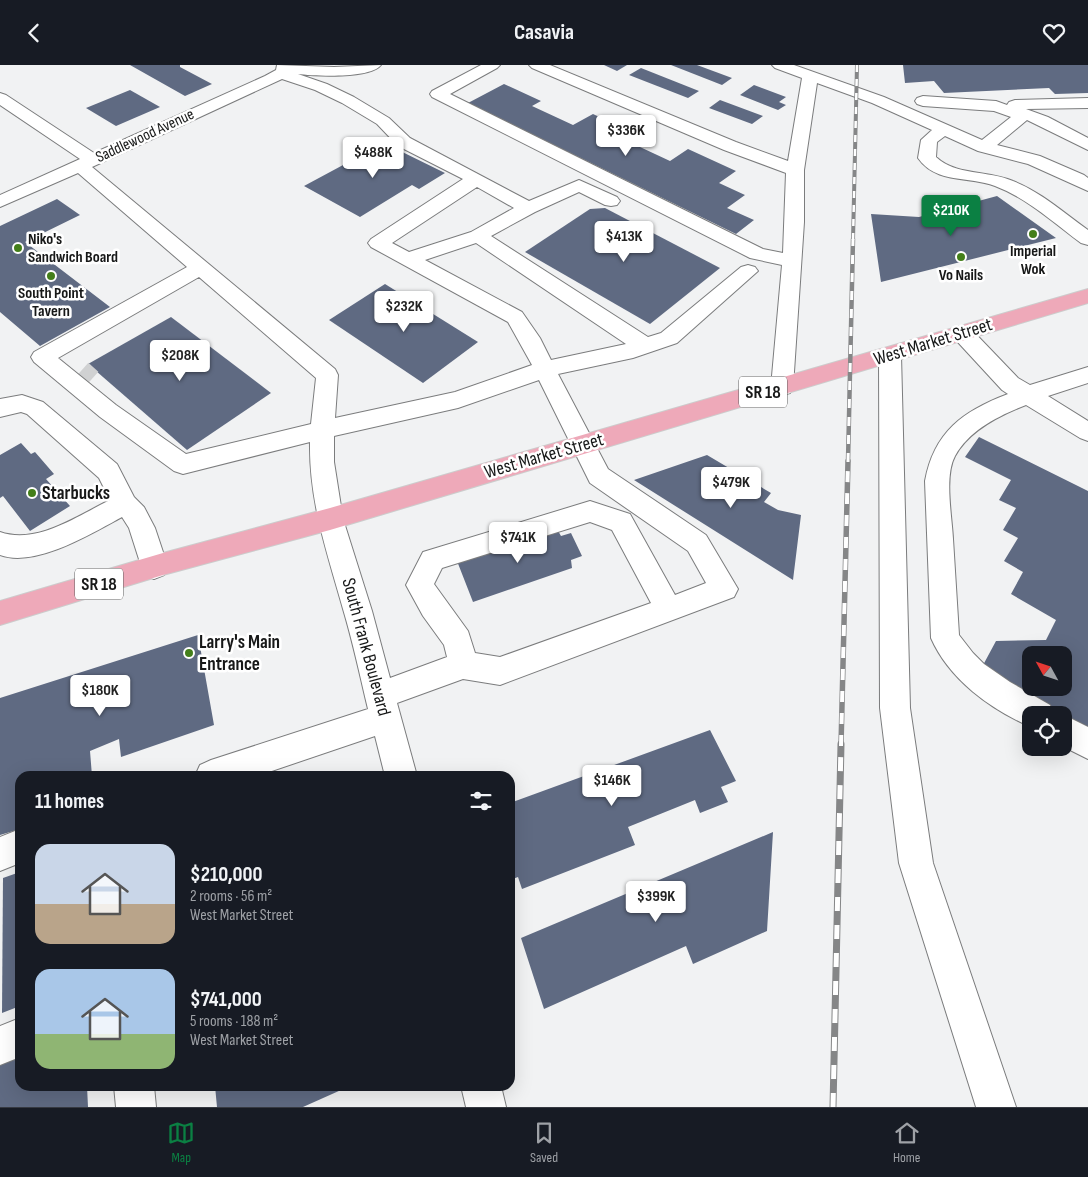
<!DOCTYPE html>
<meta charset="utf-8">
<style>
:root{--surface:#171b24;--page:#242831;--text:#f1f3f6;--muted:#9ea1a6;--line:#363941;--accent:#0b8043}
body{margin:0;font-family:"Sofia Sans Condensed",sans-serif;background:var(--page);color:var(--text);height:100vh;display:flex;flex-direction:column;font-size:19px;white-space:nowrap}
*{box-sizing:border-box;margin:0}
p{font-size:16px;color:var(--muted)}
.icon{flex:none;width:28px;height:28px;fill:none;stroke:currentColor;stroke-width:2;stroke-linecap:round;stroke-linejoin:round}
.map{position:relative;flex:1;overflow:hidden}
.side{position:absolute;left:15px;top:706px;width:500px;height:320px;display:flex;flex-direction:column;background:var(--surface);border-radius:15px;box-shadow:0 5px 20px #0002}
.side>*{flex:none}
.needle{width:32px;rotate:310deg}
.buttons{position:absolute;left:1022px;top:581px;display:grid;gap:10px}
.buttons a{display:grid;place-items:center;width:50px;height:50px;border-radius:10px;background:var(--surface);box-shadow:0 5px 20px #0002;font-size:25px}
.price{position:absolute;translate:-50% -42px;padding:0 11px;border-radius:5px;background:#fff;color:#222;font-size:16px;line-height:32px;filter:drop-shadow(0 1px 2px #0008)}
.price::after{content:'';position:absolute;left:50%;top:30px;width:15px;height:11px;margin-left:-8px;background:inherit;clip-path:polygon(0 0,100% 0,50% 100%)}
.price.selected{background:var(--accent);color:#fff}
ul{padding:0;list-style:none}
li{display:flex;align-items:center;gap:15px;height:125px;padding:0 20px}
li span{display:grid;place-items:center;flex:none;width:140px;height:100px;border-radius:15px;color:#555}
li>.icon{margin-inline-start:auto}
span .icon{width:60px;height:60px;fill:#fffc;stroke-width:1}
li b{font-size:21px}
h2{display:flex;justify-content:space-between;align-items:center;height:60px;padding:0 20px;font-size:21px}
header{display:flex;justify-content:space-between;align-items:center;height:65px;padding:0 20px;background:var(--surface);font-size:22px;font-weight:700}
.dock{display:flex;justify-content:space-around;align-items:center;height:70px;border-top:1px solid var(--line);background:var(--surface);font-size:14px;color:var(--muted)}
.dock a{display:grid;justify-items:center;gap:2px}
.dock .selected{color:var(--accent)}
.map>svg:first-child{display:block}
.building{fill:#5f6a82;fill-rule:evenodd}
.lines{fill:none;stroke-linecap:round;stroke-linejoin:round}
.minor-tunnel{stroke:#d0d1d2;stroke-width:22;stroke-dasharray:22 11;stroke-linecap:butt}
.minor-casing{stroke:#7b7c7d;stroke-width:2}
.major-casing{stroke:#ccc;stroke-width:2}
.minor{fill:#fff;fill-rule:evenodd}
.major{fill:#eea9b9;fill-rule:evenodd}
.rail-far3-casing{stroke:#858687;stroke-width:4}
.rail-far2-casing{stroke:#858687;stroke-width:4.5}
.rail-far1-casing{stroke:#858687;stroke-width:5.5}
.rail-casing{stroke:#858687;stroke-width:7}
.rail-far3{stroke:#fff;stroke-width:2.5;stroke-dasharray:7;stroke-linecap:butt}
.rail-far2{stroke:#fff;stroke-width:3;stroke-dasharray:9;stroke-linecap:butt}
.rail-far1{stroke:#fff;stroke-width:4;stroke-dasharray:11;stroke-linecap:butt}
.rail{stroke:#fff;stroke-width:5;stroke-dasharray:14;stroke-linecap:butt}
.poi-dot{fill:#447f1a;stroke:#fff;stroke-width:2}
.labels{text-anchor:middle;dominant-baseline:central;stroke-width:5;stroke-linejoin:round;paint-order:stroke}
.far-street-label{font-size:16px;fill:#171818;stroke:#fff}
.far-poi-label{font-size:16px;font-weight:bold;fill:#171818;stroke:#fff}
.shield{fill:#fff;stroke:#5d5d5d;stroke-width:1}
.shield-label{font-size:18px;font-weight:bold;fill:#171818}
.street-label{font-size:19px;fill:#171818;stroke:#fff}
.poi-label{font-size:19px;font-weight:bold;fill:#171818;stroke:#fff;text-anchor:start}
</style>
<header><svg class="icon" aria-label="back" viewBox="0 0 24 24"><path d="M15 5l-7 7 7 7"/></svg>Casavia<svg class="icon" aria-label="heart" viewBox="0 0 24 24"><path d="M12 20l-8-8c-3-5 5-10 8-4 3-6 11-1 8 4z"/></svg></header>
<div class="map">
<svg width="1088" height="1042" viewBox="0 0 1088 1042">
<rect width="100%" height="100%" fill="#f1f2f3"/>
<g class="building">
<path d="M130,0H180V2L212,19L185,31Z"/>
<path d="M604,0H627L617,6Z"/>
<path d="M671,0H697L732,13L722,20Z"/>
<path d="M903,0H1088V28L1055,29L1049,23L944,28L934,16L905,18Z"/>
<path d="M641,3L699,26L688,33L629,10Z"/>
<path d="M504,19L541,36L532,41L573,60L593,49L635,69L625,75L670,96L688,84L736,106L719,118L745,130L727,143L754,155L736,169L468,38Z"/>
<path d="M754,20L786,32L779,37L786,40L778,45L740,30Z"/>
<path d="M130,25L160,42L116,61L86,43Z"/>
<path d="M720,35L763,51L752,59L709,43Z"/>
<path d="M384,78L445,108L419,124L412,120L360,152L304,121Z"/>
<path d="M997,131L1056,173L881,217L871,149L919,152Z"/>
<path d="M57,134L80,150L25,177L110,242L40,281L0,247V161Z"/>
<path d="M605,143L720,203L650,259L525,187L590,144Z"/>
<path d="M385,219L478,277L423,318L329,255Z"/>
<path d="M171,252L271,328L187,385L88,299Z"/>
<path d="M979,372L1088,426V666L982,602L996,576L1046,575L1056,555L1011,529L1023,507L1004,496L1018,473L1003,465L1016,443L999,435L1011,415L965,392ZM1031,590H1064V622H1031Z"/>
<path d="M21,378L31,389L35,387L54,409L46,414L70,441L30,466L3,431L0,433V390Z"/>
<path d="M707,390L771,428L764,437L778,445L801,450L793,515L634,415Z"/>
<path d="M557,464L561,471L571,468L582,491L571,495L572,503L473,537L457,496Z"/>
<path d="M198,570L214,660L121,692L119,674L90,686L92,711H20V764L0,770V633Z"/>
<path d="M710,665L736,716L721,722L728,737L700,748L695,735L628,762L635,780L522,824L518,812L510,815V738Z"/>
<path d="M773,767L767,866L693,899L686,881L544,944L521,873Z"/>
<path d="M20,807V941L2,948L3,813Z"/>
<path d="M20,991V1021H87L88,1042H0V999Z"/>
<path d="M215,1021H350L303,1042H217Z"/>
</g>
<g class="lines">
<path class="minor-tunnel" d="M81,306L91,315"/>
<g class="minor-casing">
<g id="minor">
<path d="M277,0L334,2L381,0C370,14 315,11 298,9L327,19L354,32L389,53L410,73L529,136L579,115L617,132L620,136L617,140L611,141L605,140L579,127L535,147L491,171L648,272L661,268L741,202L748,200L755,202L758,206L677,278L633,293L558,309L608,404L706,470L738,524L734,532L500,620L463,614L397,638L417,711H385L375,671L257,711H195L200,700L211,695L368,644C360,611 353,577 343,544C327,487 309,437 310,377L183,409L174,406L100,352L34,297L31,292L34,287L187,202L78,108L0,142V130L80,94L0,40V28L6,30L94,88L265,11L276,5ZM282,14L315,25L342,38L377,59L398,81L463,114L371,174L368,178L371,182L508,257L532,300L455,327L335,353L338,310L335,304L92,102ZM477,122L514,143L471,167L409,187L392,178ZM476,178L626,279L551,295L540,273L522,247L425,195ZM199,212L316,313L311,359L186,389L116,340L58,293ZM539,315L590,418L688,486L706,518L675,530L630,449L590,436L423,487L406,520L423,551L444,580L447,592L390,613L372,546L343,454L334,397V371L458,343ZM590,457L612,465L651,538L500,592L475,588L468,566L434,519L442,503Z"/>
<path d="M481,0H500L497,3L450,29L763,184L783,188L786,108L724,85L532,3L529,0H550L736,77L788,96L802,13L775,3L772,0H794L884,32L982,75L1011,52L994,46L923,41L917,39L915,36L917,33L923,31L996,36L1007,40L1009,37L1015,35L1088,33V43L1026,44L1048,52L1088,73V85L1027,55L997,80L1040,91L1084,110L1088,113V126L1028,99L978,86L945,71L937,77L936,92C956,111 988,105 1013,116C1041,127 1064,148 1088,165V180L1081,178C1054,158 1027,133 995,121C969,111 936,119 918,93L921,75L932,65L872,38L817,18L804,105V157L793,322L790,328L782,330L774,328L771,322L782,200L750,193L432,32L430,29L432,26Z"/>
<path d="M962,261L970,263L1018,313L1030,320L1088,302V318L1048,331L1088,356V376L1080,373L1026,340C1000,350 969,365 955,391C944,411 952,452 953,474C955,506 957,538 959,570L973,588L984,599L1010,617L1050,640L1054,650H1031V662C990,644 949,614 931,573L925,416C934,367 963,346 1008,329L1002,325L954,273L951,268L954,263Z"/>
<path d="M890,282L898,285L901,290L910,643L933,798L1016,1042H976L899,798L880,643L879,290L882,285Z"/>
<path d="M22,330L43,337L117,399L134,432L144,442L155,463L168,502L164,510L154,514L144,510L129,463L122,452C91,469 35,503 0,490V467C37,480 77,451 110,435L99,413L27,349L21,347L0,352V334Z"/>
<path d="M1064,650L1088,662V694L1064,682Z"/>
<path d="M20,764V798L0,806V772Z"/>
<path d="M20,953V992L0,1000V961Z"/>
<path d="M114,1021H154L156,1042H116Z"/>
<path d="M461,1021H501L506,1042H466Z"/>
</g>
</g>
<g class="major-casing">
<path id="major" d="M1088,224V238L330,465L163,510L0,560V536L163,488L330,443Z"/>
</g>
<use href="#minor" class="minor"/>
<use href="#major" class="major"/>
<g class="rail-far3-casing">
<path id="rail-far3" d="M853,175L857,0"/>
</g>
<g class="rail-far2-casing">
<path id="rail-far2" d="M848,397L853,174"/>
</g>
<g class="rail-far1-casing">
<path id="rail-far1" d="M841,681L848,396"/>
</g>
<g class="rail-casing">
<path id="rail" d="M833,1042L841,679"/>
</g>
<use href="#rail-far3" class="rail-far3"/>
<use href="#rail-far2" class="rail-far2"/>
<use href="#rail-far1" class="rail-far1"/>
<use href="#rail" class="rail"/>
</g>
<g class="poi-dot">
<circle cx="1033" cy="169" r="5"/>
<circle cx="18" cy="183" r="5"/>
<circle cx="961" cy="192" r="5"/>
<circle cx="51" cy="211" r="5"/>
<circle cx="32" cy="428" r="5"/>
<circle cx="189" cy="588" r="5"/>
</g>
<g class="labels">
<g class="far-street-label">
<text transform="translate(145 71) rotate(-25)">Saddlewood Avenue</text>
</g>
<g class="far-poi-label">
<text x="28" y="174" text-anchor="start">Niko's<tspan x="28" dy="18">Sandwich Board</tspan></text>
<text x="1033" y="186">Imperial<tspan x="1033" dy="18">Wok</tspan></text>
<text x="961" y="210">Vo Nails</text>
<text x="51" y="228">South Point<tspan x="51" dy="18">Tavern</tspan></text>
</g>
<g class="shield">
<rect x="739" y="311.5" width="48" height="31" rx="4"/>
<rect x="75" y="503.5" width="48" height="31" rx="4"/>
</g>
<g class="shield-label">
<text x="763" y="327">SR 18</text>
<text x="99" y="519">SR 18</text>
</g>
<g class="street-label">
<text transform="translate(933 277) rotate(-17)">West Market Street</text>
<text transform="translate(544 391) rotate(-16)">West Market Street</text>
<text transform="translate(366 582) rotate(75)">South Frank Boulevard</text>
</g>
<g class="poi-label">
<text x="42" y="428">Starbucks</text>
<text x="199" y="577">Larry's Main<tspan x="199" dy="22">Entrance</tspan></text>
</g>
</g>
</svg>
<div class="buttons">
<a><svg class="needle" viewBox="-14 -14 28 28"><path d="M0-13l5 13h-10z" fill="#e53935"/><path d="M0 13l5-13h-10z" fill="#9ea1a6"/></svg></a>
<a><svg class="icon" aria-label="locate" viewBox="0 0 24 24"><circle cx="12" cy="12" r="6"/><path d="M12 2v4M12 18v4M2 12h4M18 12h4"/></svg></a>
</div>
<b class="price" style="left:626px;top:92px">$336K</b>
<b class="price" style="left:373px;top:114px">$488K</b>
<b class="price selected" style="left:951px;top:172px">$210K</b>
<b class="price" style="left:624px;top:198px">$413K</b>
<b class="price" style="left:404px;top:268px">$232K</b>
<b class="price" style="left:180px;top:317px">$208K</b>
<b class="price" style="left:731px;top:444px">$479K</b>
<b class="price" style="left:518px;top:499px">$741K</b>
<b class="price" style="left:100px;top:652px">$180K</b>
<b class="price" style="left:612px;top:742px">$146K</b>
<b class="price" style="left:656px;top:858px">$399K</b>
<section class="side">
<h2>11 homes<svg class="icon" aria-label="filters" viewBox="0 0 24 24"><path d="M4 7h16M4 17h16"/><circle cx="9" cy="7" r="2"/><circle cx="15" cy="17" r="2"/></svg></h2>
<ul>
<li><span style="background:linear-gradient(#c9d6e8 60%,#b9a48a 0)"><svg class="icon" aria-label="home" viewBox="0 0 24 24"><path d="M3 11l9-7 9 7M6 9v11h12V9"/></svg></span><div><b>$210,000</b><p>2 rooms · 56 m²</p><p>West Market Street</p></div></li>
<li><span style="background:linear-gradient(#a9c7e8 65%,#8fb573 0)"><svg class="icon" aria-label="home" viewBox="0 0 24 24"><path d="M3 11l9-7 9 7M6 9v11h12V9"/></svg></span><div><b>$741,000</b><p>5 rooms · 188 m²</p><p>West Market Street</p></div></li>
</ul>
</section>
</div>
<nav class="dock">
<a class="selected"><svg class="icon" aria-label="map" viewBox="0 0 24 24"><path d="M3 6l6-2 6 2 6-2v14l-6 2-6-2-6 2zM9 4v14M15 6v14"/></svg>Map</a>
<a><svg class="icon" aria-label="saved" viewBox="0 0 24 24"><path d="M7 4h10v16l-5-4-5 4z"/></svg>Saved</a>
<a><svg class="icon" aria-label="home" viewBox="0 0 24 24"><path d="M3 11l9-7 9 7M6 9v11h12V9"/></svg>Home</a>
</nav>
